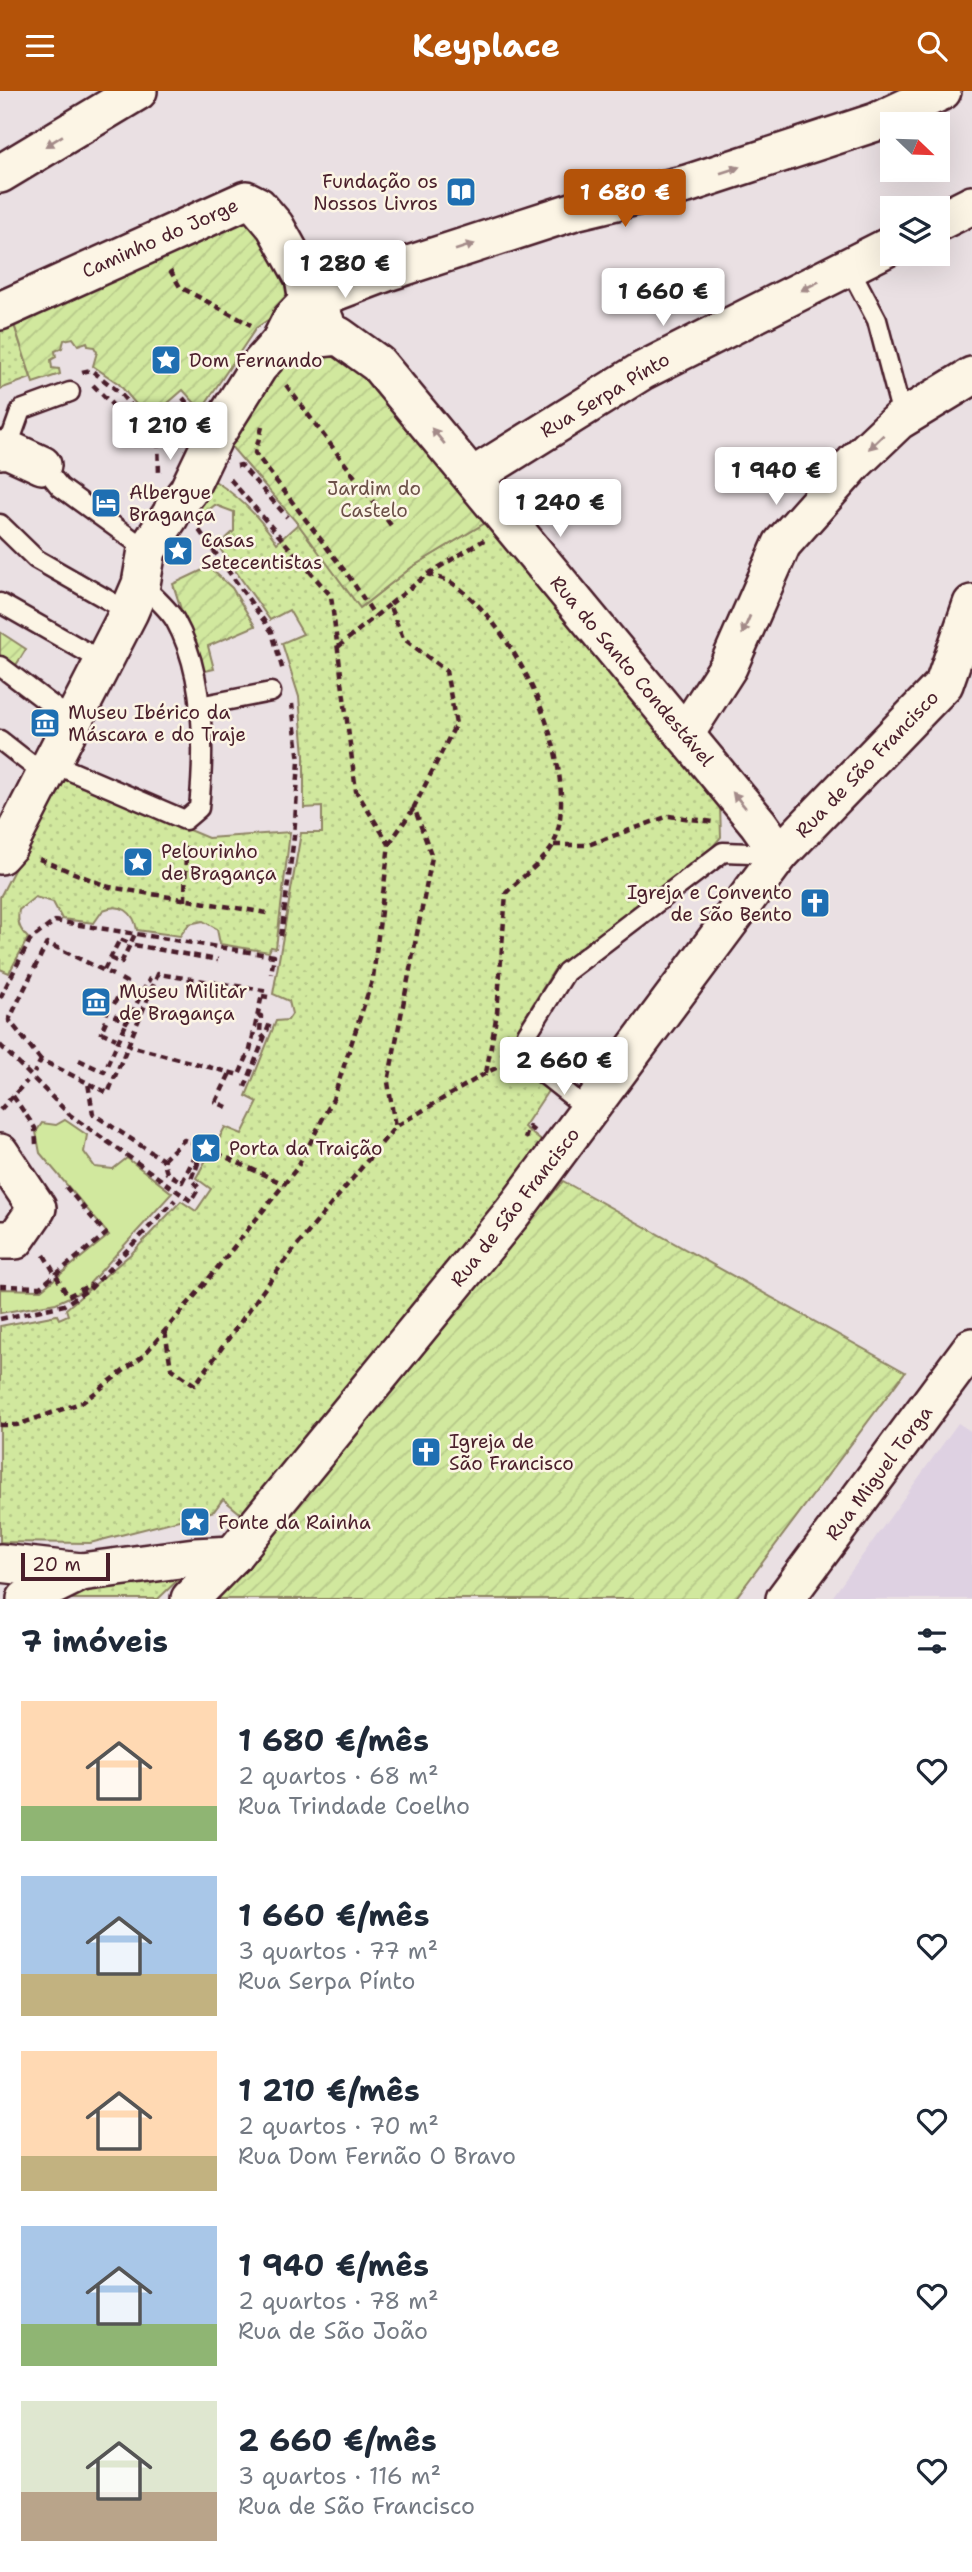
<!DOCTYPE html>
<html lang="pt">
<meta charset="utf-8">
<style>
:root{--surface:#fff;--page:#f2f2f3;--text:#1f2937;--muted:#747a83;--accent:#b45309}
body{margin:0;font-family:"Shantell Sans",sans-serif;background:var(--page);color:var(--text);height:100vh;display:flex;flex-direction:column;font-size:26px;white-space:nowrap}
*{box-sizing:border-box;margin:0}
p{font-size:23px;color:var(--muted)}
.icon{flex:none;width:38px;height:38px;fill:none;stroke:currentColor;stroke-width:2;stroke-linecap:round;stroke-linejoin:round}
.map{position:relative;height:1508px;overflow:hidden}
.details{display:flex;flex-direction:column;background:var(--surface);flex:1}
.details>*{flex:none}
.needle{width:46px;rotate:113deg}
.fabs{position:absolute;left:880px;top:21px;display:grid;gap:14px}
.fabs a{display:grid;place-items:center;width:70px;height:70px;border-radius:0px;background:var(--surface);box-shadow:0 7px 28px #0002;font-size:35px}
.scale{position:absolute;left:21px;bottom:18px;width:89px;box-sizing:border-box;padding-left:7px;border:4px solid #4a1f2b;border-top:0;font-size:19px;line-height:24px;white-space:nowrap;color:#4a1f2b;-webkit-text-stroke:5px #fcf5e5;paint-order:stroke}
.price{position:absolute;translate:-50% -60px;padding:0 16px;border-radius:7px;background:#fff;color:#222;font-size:23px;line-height:46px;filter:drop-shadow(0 2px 4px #0008)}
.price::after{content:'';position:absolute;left:50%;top:42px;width:21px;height:16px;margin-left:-10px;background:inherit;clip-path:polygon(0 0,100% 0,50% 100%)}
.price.on{background:var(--accent);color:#fff}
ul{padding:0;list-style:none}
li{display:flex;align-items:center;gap:21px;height:175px;padding:0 21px}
li span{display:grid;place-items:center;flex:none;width:196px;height:140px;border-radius:0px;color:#555}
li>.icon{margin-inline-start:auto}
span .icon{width:84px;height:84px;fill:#fffc;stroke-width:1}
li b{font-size:30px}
h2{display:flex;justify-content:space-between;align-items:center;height:84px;padding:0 21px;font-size:30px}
header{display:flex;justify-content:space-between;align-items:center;height:91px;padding:0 21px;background:var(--accent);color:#fff;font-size:32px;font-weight:700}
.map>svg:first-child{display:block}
.built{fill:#ded1e2}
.grass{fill:#d1e89e;stroke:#8e8464;stroke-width:2}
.park{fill:url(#park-dots);stroke:#8e8464;stroke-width:2}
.garden{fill:url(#garden-furrows);stroke:#8e8464;stroke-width:2}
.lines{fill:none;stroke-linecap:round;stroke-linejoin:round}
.lane-casing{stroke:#4a1f2b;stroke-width:23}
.street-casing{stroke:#4a1f2b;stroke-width:42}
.path{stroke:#4a1f2b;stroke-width:4.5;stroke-dasharray:7 5;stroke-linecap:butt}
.lane{stroke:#fcf5e5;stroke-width:18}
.street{stroke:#fcf5e5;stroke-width:37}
.oneway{fill:#a38a88}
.labels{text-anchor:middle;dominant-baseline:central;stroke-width:5;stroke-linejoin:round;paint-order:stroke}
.poi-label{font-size:19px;fill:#4a1f2b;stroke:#fcf5e5;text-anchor:start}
.street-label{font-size:19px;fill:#4a1f2b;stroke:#fcf5e5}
.park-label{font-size:19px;fill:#6c5148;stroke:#fcf5e5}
</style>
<header><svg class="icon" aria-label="menu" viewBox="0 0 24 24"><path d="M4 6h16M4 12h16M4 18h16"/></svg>Keyplace<svg class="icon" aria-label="search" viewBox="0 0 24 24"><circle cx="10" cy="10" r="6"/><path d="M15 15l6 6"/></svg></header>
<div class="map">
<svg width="972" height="1508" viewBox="0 0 972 1508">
<defs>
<pattern id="park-dots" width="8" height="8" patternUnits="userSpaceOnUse" patternTransform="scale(1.75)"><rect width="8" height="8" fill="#d1e89e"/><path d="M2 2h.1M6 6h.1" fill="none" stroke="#b5c788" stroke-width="1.8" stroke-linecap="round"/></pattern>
<pattern id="garden-furrows" width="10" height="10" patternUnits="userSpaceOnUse" patternTransform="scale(1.75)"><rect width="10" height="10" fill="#d1e89e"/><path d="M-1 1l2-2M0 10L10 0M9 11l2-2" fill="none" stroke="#b5c788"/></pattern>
</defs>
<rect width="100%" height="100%" fill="#eae0e3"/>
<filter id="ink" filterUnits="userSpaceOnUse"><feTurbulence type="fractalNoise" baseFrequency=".0143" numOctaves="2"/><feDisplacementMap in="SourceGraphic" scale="14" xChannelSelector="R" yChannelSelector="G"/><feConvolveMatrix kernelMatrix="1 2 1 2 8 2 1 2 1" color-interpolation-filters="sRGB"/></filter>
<g filter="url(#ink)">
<path class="built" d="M958,1332L972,1341V1508H831Z"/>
<path class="grass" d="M65,1029L87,1044L84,1061L95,1076L113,1078L127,1067L172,1102L89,1193V1197L56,1212L0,1222V1198L41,1199L109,1144L40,1062L36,1041L42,1032L56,1034Z"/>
<g class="park">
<path d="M11,224L31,287L0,298V230Z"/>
<path d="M205,384C236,402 257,423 277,452L298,433L361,516L412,476L490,429L720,715L721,746L709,760L554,879L517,939L525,976L550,997L524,1036L545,1053L246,1427L223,1408L214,1420L90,1452L0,1451V1235L57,1224L59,1228L68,1224L66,1218L132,1162L181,1110L196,1120L211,1098L196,1087L206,1069L201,1066L208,1051L216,1053L225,1036L242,1043L258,1011L246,1005L276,930L288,929L292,923L289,910L273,903L301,742H322V716L304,717V664L299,606L282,552L303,543L289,519L270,529L218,455L234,440V421L215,414L197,428L189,419Z"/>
<path d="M62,686L208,747L290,741L276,857L271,856L269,861L220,853L217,838L203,830L189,833L180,845L137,839C134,821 121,811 103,819L94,832L62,828L53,811L35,806L19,819C17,831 19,838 28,847L9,882L0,878V806Z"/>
<path d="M182,1485L158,1508H48L57,1502Z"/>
</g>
<g class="garden">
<path d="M241,119L296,191L290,214L256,237L201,319L183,299L168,312V323L151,331L119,293L93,275L97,261L94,256L88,255L87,251L78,254L73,247L64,249L62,257L55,260L56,266L51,269L52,277L59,278L60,283L33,292L11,224Z"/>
<path d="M330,263L351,272L369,285L490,429L412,476L360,517L298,433L222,345L281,271L292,266Z"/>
<path d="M209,476L232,497L255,535L208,555L214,578L201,581L173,493Z"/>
<path d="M0,541L26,558L13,579L0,570Z"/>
<path d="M563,1090L905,1281L735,1508H216Z"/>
</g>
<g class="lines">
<g class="lane-casing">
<g id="lane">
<path d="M849,176L877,229L903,328"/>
<path d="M7,358L21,319L70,301"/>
<path d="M42,374L60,396L147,459"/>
<path d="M0,433L36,468L129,521"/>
<path d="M0,512L104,571"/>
<path d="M0,575L74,631"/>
<path d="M199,615L271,601"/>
<path d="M0,649L46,685"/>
<path d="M52,672L185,729L199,717C205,657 205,583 175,529C167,516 152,504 141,493"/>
<path d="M590,1020L531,973L527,943L566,881L723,761L780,763"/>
</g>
</g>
<g class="street-casing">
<g id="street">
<path d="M0,83L138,0"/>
<path d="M938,131L972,114"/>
<path d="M0,220L246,109L258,115L275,135L304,187L308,211L325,230"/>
<path d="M280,251L339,245L378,273L758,732L780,763"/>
<path d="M218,340L258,276L280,251L291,229L308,211L387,181L578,119L687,93L876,31L942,0"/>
<path d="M0,359L7,358L42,374"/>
<path d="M472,386L642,280L892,154"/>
<path d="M173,419L188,400L212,350"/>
<path d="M685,643L728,576L782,453L855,371L898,330L972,285"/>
<path d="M0,764L9,754L129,521L141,493L147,459L170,425"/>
<path d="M0,1062L37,1117L15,1149H0"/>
<path d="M0,1472L81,1481L195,1466L233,1464"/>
<path d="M26,1508L81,1481"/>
<path d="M190,1508L233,1464L513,1121L780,763L944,593L972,513"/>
<path d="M785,1508L972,1256"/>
</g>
</g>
<g class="path">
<path d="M170,179L180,196L251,234"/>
<path d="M82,281L91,279L119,301L158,347L159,384"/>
<path d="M93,294L134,336"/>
<path d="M286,294L393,437"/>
<path d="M183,307L192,318"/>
<path d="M262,336L255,362L350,487L375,525"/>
<path d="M237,375L241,374L287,426"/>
<path d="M199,439L272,541L283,580"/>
<path d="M428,483L484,449"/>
<path d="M338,556L389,514"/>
<path d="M389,753L414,717"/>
<path d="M554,754H588L669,725L714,731"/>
<path d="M39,768L109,796L267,822"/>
<path d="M185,810L186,755"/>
<path d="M281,845L294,746L299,670L292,613"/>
<path d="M134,854L218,869"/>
<path d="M110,867L121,872L135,843"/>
<path d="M104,879L120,848L129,852"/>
<path d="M262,905L268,906"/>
<path d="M0,907L30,849L55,830L274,865L271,883"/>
<path d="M114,913L126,891L119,887"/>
<path d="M103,919L127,931L150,887"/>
<path d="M257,924L261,925L260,942L264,947"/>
<path d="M106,930L101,941L116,948"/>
<path d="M0,954L70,1024L191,1110L199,1097L191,1088L199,1067L195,1065L182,1091L167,1082L163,1069L93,1023L88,992L41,969L34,982"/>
<path d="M41,969L9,929L47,852L113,884"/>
<path d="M79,969L104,981L127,931"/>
<path d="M486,982L395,1036L388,991L432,766L414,716L456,633L446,580L403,547L389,514L428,483C435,486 446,488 452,492C517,535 583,677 554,752C549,766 517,790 506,802L497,922L486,982L508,971"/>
<path d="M89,993L108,1002L158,883L263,899L250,959L239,984L130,955"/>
<path d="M245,996L270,932"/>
<path d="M13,1005L35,1037L36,1053"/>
<path d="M227,1016L216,1011L230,982"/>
<path d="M0,1019L27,990"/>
<path d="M525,1048L529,1036L534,1040"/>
<path d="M206,1057L284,1093"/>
<path d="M163,1069L184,1049L199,1054"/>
<path d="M196,1078L203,1058"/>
<path d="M44,1164L68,1205L90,1194L91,1197"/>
<path d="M0,1195L40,1196L106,1143L66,1096"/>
<path d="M0,1228L64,1214L91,1197L175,1109"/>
<path d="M165,1240L171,1277L195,1294L283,1172L395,1036"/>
<path d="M0,1334H17L83,1311L144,1264L198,1201L297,1077L333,1008L373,887L389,753L356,700L331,505L230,388"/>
</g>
<use href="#lane" class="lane"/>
<use href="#street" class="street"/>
</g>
<defs><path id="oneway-solid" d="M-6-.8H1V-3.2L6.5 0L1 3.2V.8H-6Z" transform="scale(1.75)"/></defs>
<g class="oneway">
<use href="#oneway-solid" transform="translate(54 50) rotate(148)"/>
<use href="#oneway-solid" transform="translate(730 79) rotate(-18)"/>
<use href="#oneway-solid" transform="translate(465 156) rotate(-18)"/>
<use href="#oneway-solid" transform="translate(810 195) rotate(153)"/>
<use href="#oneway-solid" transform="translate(438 345) rotate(-130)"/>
<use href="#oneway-solid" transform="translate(876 351) rotate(136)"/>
<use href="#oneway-solid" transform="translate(746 534) rotate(113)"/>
<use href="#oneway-solid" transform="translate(739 709) rotate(-130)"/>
</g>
</g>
<defs>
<g id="library-square" transform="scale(1.575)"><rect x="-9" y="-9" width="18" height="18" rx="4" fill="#1f6fb2" stroke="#fcf5e5"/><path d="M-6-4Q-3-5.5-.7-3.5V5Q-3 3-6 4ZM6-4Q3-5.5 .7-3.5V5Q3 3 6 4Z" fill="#fff"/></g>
<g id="sight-square" transform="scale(1.575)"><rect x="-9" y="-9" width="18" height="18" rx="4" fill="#1f6fb2" stroke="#fcf5e5"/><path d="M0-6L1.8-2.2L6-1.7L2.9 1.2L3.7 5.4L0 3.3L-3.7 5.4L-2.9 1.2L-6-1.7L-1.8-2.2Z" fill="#fff"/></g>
<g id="hotel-square" transform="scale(1.575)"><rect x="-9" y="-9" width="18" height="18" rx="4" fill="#1f6fb2" stroke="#fcf5e5"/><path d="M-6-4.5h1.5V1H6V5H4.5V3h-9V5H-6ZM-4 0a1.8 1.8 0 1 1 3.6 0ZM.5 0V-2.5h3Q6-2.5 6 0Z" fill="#fff"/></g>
<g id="museum-square" transform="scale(1.575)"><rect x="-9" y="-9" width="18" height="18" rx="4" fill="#1f6fb2" stroke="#fcf5e5"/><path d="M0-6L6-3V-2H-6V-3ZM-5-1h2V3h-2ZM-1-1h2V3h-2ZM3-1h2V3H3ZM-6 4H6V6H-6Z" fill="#fff"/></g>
<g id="church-square" transform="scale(1.575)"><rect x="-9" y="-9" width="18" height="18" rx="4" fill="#1f6fb2" stroke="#fcf5e5"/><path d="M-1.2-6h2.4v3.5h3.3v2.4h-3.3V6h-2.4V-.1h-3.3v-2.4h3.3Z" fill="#fff"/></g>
</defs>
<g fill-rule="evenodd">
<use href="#library-square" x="461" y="101"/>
<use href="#sight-square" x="166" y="269"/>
<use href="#hotel-square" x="106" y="412"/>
<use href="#sight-square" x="178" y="460"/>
<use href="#museum-square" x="45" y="632"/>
<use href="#sight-square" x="138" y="771"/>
<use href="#church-square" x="815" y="812"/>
<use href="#museum-square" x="96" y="911"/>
<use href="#sight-square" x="206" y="1057"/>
<use href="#church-square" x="426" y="1361"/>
<use href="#sight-square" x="195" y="1431"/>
</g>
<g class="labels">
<g class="poi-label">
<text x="438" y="90" text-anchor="end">Fundação os<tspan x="438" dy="22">Nossos Livros</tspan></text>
<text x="189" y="269">Dom Fernando</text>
<text x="129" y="401">Albergue<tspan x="129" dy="22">Bragança</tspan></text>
<text x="201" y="449">Casas<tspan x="201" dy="22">Setecentistas</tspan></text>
<text x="68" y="621">Museu Ibérico da<tspan x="68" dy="22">Máscara e do Traje</tspan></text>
<text x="161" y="760">Pelourinho<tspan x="161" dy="22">de Bragança</tspan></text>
<text x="792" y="801" text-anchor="end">Igreja e Convento<tspan x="792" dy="22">de São Bento</tspan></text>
<text x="119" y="900">Museu Militar<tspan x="119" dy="22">de Bragança</tspan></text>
<text x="229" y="1057">Porta da Traição</text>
<text x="449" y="1350">Igreja de<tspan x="449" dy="22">São Francisco</tspan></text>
<text x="218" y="1431">Fonte da Rainha</text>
</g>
<g class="street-label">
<text transform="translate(160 147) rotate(-24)">Caminho do Jorge</text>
<text transform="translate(605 304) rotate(-31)">Rua Serpa Pínto</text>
<text transform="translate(632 580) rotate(50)">Rua do Santo Condestável</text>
<text transform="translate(867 673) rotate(-46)">Rua de São Francisco</text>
<text transform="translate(515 1116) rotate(-52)">Rua de São Francisco</text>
<text transform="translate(879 1382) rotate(-53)">Rua Miguel Torga</text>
</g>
<g class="park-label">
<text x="374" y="397">Jardim do<tspan x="374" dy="22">Castelo</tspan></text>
</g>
</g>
</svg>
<div class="fabs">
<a><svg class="needle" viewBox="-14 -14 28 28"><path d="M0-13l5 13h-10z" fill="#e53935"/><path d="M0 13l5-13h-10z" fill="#747a83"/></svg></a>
<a><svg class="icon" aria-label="layers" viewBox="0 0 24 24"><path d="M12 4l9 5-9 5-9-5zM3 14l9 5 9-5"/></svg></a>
</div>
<div class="scale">20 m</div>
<b class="price on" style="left:625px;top:138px">1 680 €</b>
<b class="price" style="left:345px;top:209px">1 280 €</b>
<b class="price" style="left:663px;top:237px">1 660 €</b>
<b class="price" style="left:170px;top:371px">1 210 €</b>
<b class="price" style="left:776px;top:416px">1 940 €</b>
<b class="price" style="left:560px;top:448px">1 240 €</b>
<b class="price" style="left:564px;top:1006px">2 660 €</b>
</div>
<section class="details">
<h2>7 imóveis<svg class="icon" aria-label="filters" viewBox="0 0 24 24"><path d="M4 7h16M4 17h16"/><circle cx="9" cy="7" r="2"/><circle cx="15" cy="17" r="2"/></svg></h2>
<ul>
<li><span style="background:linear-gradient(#ffd9b3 75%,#8fb573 0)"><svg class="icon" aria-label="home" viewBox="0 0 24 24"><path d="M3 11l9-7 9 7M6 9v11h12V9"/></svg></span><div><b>1 680 €/mês</b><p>2 quartos · 68 m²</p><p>Rua Trindade Coelho</p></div><svg class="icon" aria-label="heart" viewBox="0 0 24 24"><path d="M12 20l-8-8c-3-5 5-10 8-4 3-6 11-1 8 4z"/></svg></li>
<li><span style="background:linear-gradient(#a9c7e8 70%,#c2b280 0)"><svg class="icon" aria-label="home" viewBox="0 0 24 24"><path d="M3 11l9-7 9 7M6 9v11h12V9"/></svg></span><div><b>1 660 €/mês</b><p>3 quartos · 77 m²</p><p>Rua Serpa Pínto</p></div><svg class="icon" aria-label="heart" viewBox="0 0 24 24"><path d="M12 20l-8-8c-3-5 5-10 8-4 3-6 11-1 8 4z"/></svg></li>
<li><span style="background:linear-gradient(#ffd9b3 75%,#c2b280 0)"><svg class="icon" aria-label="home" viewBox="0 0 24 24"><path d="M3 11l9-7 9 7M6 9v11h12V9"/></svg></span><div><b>1 210 €/mês</b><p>2 quartos · 70 m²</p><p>Rua Dom Fernão O Bravo</p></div><svg class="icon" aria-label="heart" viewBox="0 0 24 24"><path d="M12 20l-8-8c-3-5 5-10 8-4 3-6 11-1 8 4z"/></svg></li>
<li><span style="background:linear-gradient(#a9c7e8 70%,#8fb573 0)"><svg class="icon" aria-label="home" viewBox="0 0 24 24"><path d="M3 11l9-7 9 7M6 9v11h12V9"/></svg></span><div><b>1 940 €/mês</b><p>2 quartos · 78 m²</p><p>Rua de São João</p></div><svg class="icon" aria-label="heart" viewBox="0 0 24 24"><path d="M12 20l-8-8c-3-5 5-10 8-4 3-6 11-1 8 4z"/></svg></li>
<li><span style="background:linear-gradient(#dfe7d0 65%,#b9a48a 0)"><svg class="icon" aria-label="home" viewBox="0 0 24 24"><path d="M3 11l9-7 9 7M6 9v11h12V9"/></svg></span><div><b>2 660 €/mês</b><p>3 quartos · 116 m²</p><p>Rua de São Francisco</p></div><svg class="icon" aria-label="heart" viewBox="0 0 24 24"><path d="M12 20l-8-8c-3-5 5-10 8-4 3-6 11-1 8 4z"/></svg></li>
</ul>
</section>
